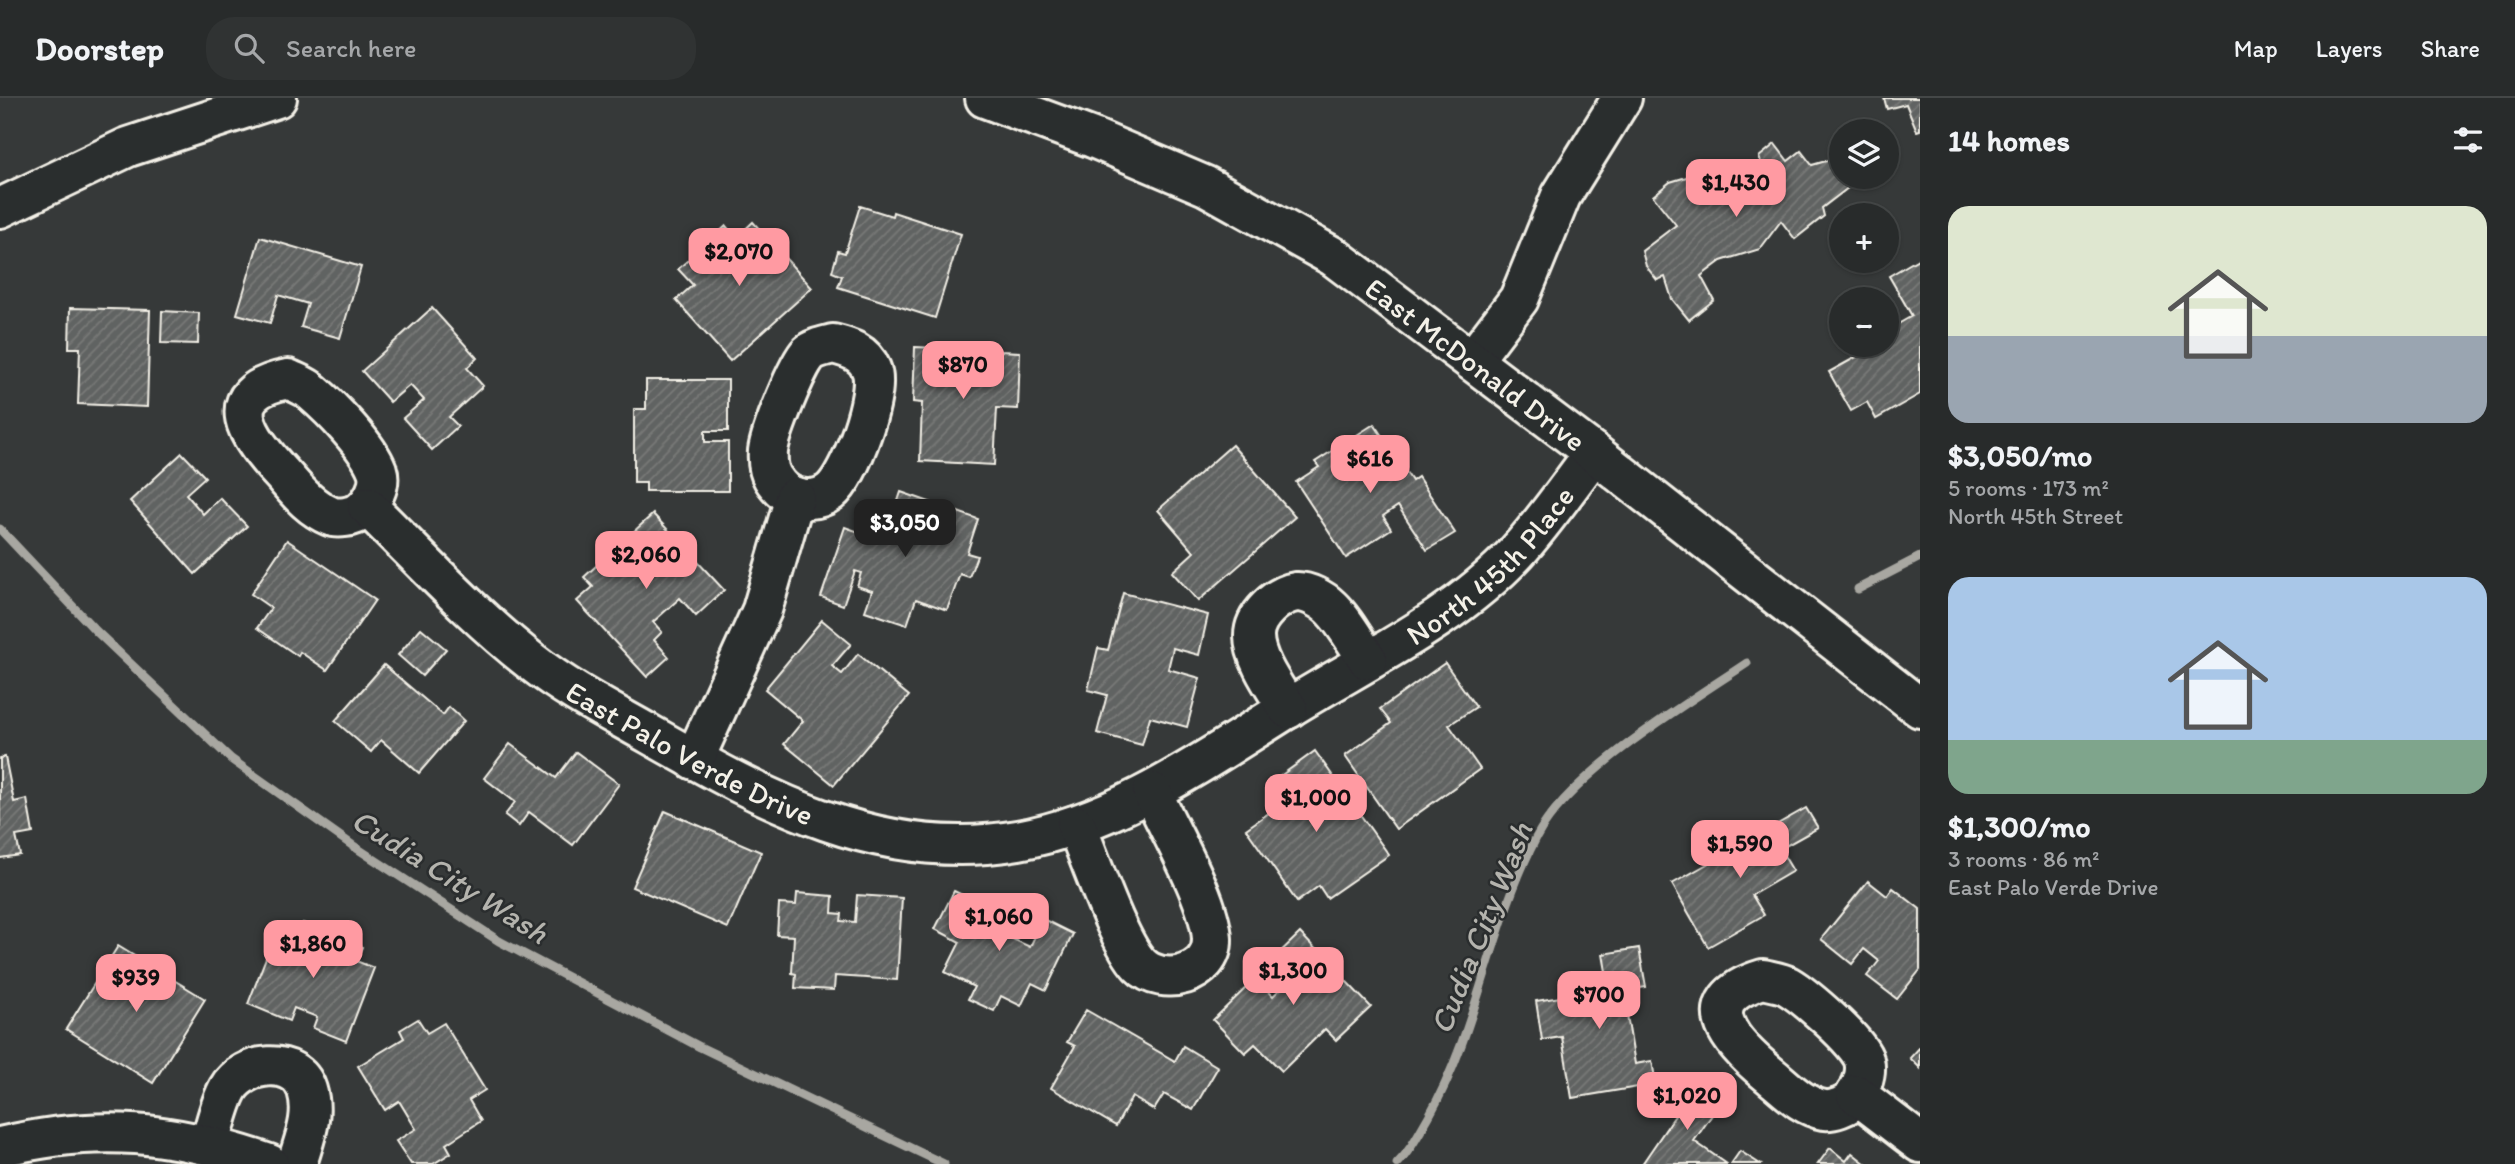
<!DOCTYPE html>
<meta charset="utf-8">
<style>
:root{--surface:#282b2b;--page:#303333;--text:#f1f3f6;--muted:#a5a7a9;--line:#444747;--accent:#ff9aa2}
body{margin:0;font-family:Itim,sans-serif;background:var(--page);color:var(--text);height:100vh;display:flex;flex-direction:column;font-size:26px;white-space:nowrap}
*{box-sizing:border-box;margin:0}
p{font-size:23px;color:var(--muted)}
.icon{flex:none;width:38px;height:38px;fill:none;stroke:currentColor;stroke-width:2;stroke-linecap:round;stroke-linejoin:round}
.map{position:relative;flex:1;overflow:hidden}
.sheet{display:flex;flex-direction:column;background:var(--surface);width:595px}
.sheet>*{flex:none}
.controls{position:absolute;left:1829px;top:21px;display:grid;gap:14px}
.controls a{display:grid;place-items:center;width:70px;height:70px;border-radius:50%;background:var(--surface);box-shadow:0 2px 5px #0004,0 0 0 2px var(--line);font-size:35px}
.price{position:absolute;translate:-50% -60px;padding:0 16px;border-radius:14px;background:var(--accent);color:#111;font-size:23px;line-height:46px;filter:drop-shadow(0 2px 4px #0008)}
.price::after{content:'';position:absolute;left:50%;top:42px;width:21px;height:16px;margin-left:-10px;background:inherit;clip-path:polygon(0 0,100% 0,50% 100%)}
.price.selected{background:#222;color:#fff}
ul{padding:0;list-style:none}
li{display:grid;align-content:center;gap:14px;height:371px;padding:0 28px}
li span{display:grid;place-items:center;height:217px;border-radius:21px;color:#555}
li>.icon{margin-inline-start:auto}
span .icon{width:126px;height:126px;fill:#fffc;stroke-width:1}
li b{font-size:30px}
h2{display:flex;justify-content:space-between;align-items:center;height:84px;padding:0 28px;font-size:30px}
header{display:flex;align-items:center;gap:42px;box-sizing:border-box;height:98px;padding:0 35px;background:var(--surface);border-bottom:2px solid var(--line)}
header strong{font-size:33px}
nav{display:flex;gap:38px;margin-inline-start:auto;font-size:24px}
.search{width:490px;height:63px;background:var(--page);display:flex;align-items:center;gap:18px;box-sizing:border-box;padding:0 24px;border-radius:28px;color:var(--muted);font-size:26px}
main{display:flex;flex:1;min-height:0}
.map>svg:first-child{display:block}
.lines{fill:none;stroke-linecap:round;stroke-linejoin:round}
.stream{stroke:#a8a7a1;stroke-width:9}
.building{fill:url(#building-hatch);stroke:#f4f1e8;stroke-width:2}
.minor-casing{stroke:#f4f1e8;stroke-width:44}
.major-casing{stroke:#f4f1e8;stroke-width:44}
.minor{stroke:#2a2d2e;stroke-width:38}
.major{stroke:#2a2d2e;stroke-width:38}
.labels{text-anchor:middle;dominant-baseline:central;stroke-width:5;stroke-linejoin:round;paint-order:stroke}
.street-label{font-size:30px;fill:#f4f1e8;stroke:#2a2d2e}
.water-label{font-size:32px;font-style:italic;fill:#b4b3ad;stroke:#2a2d2e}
</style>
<header>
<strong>Doorstep</strong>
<div class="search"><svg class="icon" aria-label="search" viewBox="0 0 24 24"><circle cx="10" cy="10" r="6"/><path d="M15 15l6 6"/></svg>Search here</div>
<nav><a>Map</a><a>Layers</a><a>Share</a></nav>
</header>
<main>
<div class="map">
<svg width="1920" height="1066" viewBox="0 0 1920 1066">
<defs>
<pattern id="building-hatch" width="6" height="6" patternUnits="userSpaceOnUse" patternTransform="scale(1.75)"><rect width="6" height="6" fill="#616362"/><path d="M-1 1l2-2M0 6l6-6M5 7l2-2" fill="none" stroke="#787a78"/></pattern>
</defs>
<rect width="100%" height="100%" fill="#363939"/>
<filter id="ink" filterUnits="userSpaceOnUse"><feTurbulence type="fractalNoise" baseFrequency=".0143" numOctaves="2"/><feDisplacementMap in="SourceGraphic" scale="14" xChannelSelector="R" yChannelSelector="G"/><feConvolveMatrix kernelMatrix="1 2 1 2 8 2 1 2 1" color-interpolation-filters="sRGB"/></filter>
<g filter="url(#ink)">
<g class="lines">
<g class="stream">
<path d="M0,431L96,533L231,661L352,747L499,843L700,949L944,1066"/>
<path d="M1858,491L1920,459"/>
<path d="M1397,1066C1411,1052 1419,1035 1429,1018C1478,931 1490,828 1536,740C1570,675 1686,606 1747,565"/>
</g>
</g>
<g class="building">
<path d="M1884,0H1920V32L1917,33L1906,6L1887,11Z"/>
<path d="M1775,46L1788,63L1801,53L1812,67L1833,61L1841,71V79H1847L1853,86L1822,110L1824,118L1795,141L1781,123L1760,151L1721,163L1701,178L1714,202L1689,222L1672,201L1665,179L1657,182L1646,168L1642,153L1676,127L1653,98L1670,84L1690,78L1704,96L1729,77L1762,67L1759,59Z"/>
<path d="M860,108L892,118L893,114L961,136L935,220L838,189L842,178L832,174L838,153L845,155Z"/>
<path d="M753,124L812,190L730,263L676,202L693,187L678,171L726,128L736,140Z"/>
<path d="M260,139L361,169L340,240L301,229L308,206L278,197L270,225L237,216Z"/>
<path d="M1920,160V296L1876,321L1867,304L1851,313L1829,274L1860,257L1856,250L1862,247H1886V233L1912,218L1889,178Z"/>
<path d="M70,210L150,212L147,309L78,306L80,250H69Z"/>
<path d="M432,210L477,260L467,270L483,288L449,319L458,328L432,352L403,320L424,302L410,287L390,304L362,273Z"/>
<path d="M162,213L199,215L198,246L161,245Z"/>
<path d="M915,249L1020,254L1018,311L997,310L994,367L920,363L922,305L913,304Z"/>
<path d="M646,282H728V333H705V344H728V393H646V385H634V311H646Z"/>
<path d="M1374,326L1412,383L1418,379L1455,435L1427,452L1398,408L1383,418L1391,431L1346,460L1296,384L1319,369L1315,364Z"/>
<path d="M1232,347L1295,419L1198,503L1172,474L1194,454L1158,412Z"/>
<path d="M182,355L205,379L186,396L203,416L220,400L247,428L195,476L130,403Z"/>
<path d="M901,394L978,421L967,455L977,458L969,479L960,476L947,512L916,501L907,527L865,513L872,493L857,488L861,475L855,473L843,507L821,499L845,429L873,439L883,412L894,415Z"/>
<path d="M653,416L724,492L696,518L680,500L653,524L662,534L654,542L669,559L647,579L577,503L593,489L584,479Z"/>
<path d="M287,442L375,502L327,572L300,554L298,558L257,530L271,510L251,496Z"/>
<path d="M1123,495L1208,517L1199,557L1173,550L1168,571L1200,580L1187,629L1150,619L1142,647L1097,635L1107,597L1088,592L1098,550L1108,552Z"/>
<path d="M822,522L851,546L832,568L842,576L858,556L909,598L834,687L784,646L803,623L765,591Z"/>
<path d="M421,530L446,551L422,578L398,557Z"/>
<path d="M1445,565L1476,609L1449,627L1480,671L1396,731L1345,658L1391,625L1380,611Z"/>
<path d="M384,567L443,617L449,609L464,623L419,675L381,642L371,654L335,623Z"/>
<path d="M510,646L556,680L576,654L619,686L573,747L529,714L519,728L505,717L515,704L484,680Z"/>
<path d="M1315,653L1389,757L1327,800L1319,788L1297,804L1246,731L1293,698L1279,679Z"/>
<path d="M5,659L14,704L27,701L33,735L16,738L20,757L0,760V660Z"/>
<path d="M1806,710L1818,730L1780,751L1793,773L1752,797L1764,817L1708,849L1672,786Z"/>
<path d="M665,713L761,754L728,830L632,789Z"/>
<path d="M1868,783L1887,798L1893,790L1920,811V872L1897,901L1867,878L1879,863L1864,851L1852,866L1821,841Z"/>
<path d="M954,793L1014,822L1006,838L1030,849L1043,821L1073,836L1046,892L1032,885L1021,908L1001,898L994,913L968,901L974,889L945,874L960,844L935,831Z"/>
<path d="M797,795L833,798L832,815L842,816L841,823L855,824L857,797L902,800L897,882L835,878L834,892L795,890L796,876L792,875L794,838L777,837L779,806L796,807Z"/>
<path d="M303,825L362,849L356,863L374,870L346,943L313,930L317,919L294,910L289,923L248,906L276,834L297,842Z"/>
<path d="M1300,835L1371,909L1336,942L1325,931L1282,973L1255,946L1245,955L1213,922L1256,880L1273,898L1291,881L1272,862Z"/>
<path d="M118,848L205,901L153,985L66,931Z"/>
<path d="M1639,850L1646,889L1623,893L1635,966L1652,963L1656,986L1572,1000L1562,939L1542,942L1536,903L1609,891L1603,856Z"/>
<path d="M1086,912L1175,963L1183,948L1218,969L1193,1012L1164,996L1154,1012L1132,999L1116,1028L1051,990L1075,948L1067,944Z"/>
<path d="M418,921L427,935L444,925L485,992L469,1002L481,1023L446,1046L451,1055L433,1066H411L396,1043L416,1031L399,1003L385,1012L358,968L404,940L400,932Z"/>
<path d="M1920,949V970L1910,960Z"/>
<path d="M1698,984L1723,1001L1694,1043L1727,1066H1642Z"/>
<path d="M1830,1050L1846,1063L1852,1055L1866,1066H1818Z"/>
<path d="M1740,1053L1760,1066H1731Z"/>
</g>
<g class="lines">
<g class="minor-casing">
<g id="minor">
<path d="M833,246C849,250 864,254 871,271C881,294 850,379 830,394C814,406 790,402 778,387C769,377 767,367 768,353C770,336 797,267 809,255C814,250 826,248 833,246Z"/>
<path d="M1472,263L1519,201L1561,98L1622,0"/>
<path d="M288,281C296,285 306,288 312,294C332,311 368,348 377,372C382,387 372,405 360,414C354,419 337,421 330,418C309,409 297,393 282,376C249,341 215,295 288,281Z"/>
<path id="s1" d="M367,408C421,461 473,518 532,564C569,593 611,614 651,637C765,702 882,766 1018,742C1118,724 1202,664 1287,611C1364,563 1454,522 1517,454C1545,423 1569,388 1594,355"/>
<path d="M1288,611C1276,591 1254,562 1254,538C1254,518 1277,497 1296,494C1307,493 1323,502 1330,509C1345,523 1356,545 1368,562"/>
<path d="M694,662L762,512L795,399"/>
<path d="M1076,727C1090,760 1118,844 1140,867C1162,890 1213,877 1212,841C1210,801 1169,733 1152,694"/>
<path d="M1763,881C1771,883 1781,884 1788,888C1805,898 1860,945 1864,962C1868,977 1861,990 1853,1001C1848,1008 1832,1013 1824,1012C1802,1008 1787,991 1771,978C1733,947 1689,903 1763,881Z"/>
<path d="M1856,996L1920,1045"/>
<path d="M209,1048C215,1030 219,1007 228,991C243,964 296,957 307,992C315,1018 304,1041 297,1066"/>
<path d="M0,1049C99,1025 174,1033 269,1066"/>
</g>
</g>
<g class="major-casing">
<g id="major">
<path id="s2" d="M985,0L1093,40L1206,88L1334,159L1594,355L1920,610"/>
<path d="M0,110L128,49L277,0"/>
</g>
</g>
<use href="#minor" class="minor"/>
<use href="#major" class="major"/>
</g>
</g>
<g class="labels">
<g class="street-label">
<text stroke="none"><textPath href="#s2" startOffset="562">East McDonald Drive</textPath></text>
<text stroke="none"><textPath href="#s1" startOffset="1309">North 45th Place</textPath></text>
<text stroke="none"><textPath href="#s1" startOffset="410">East Palo Verde Drive</textPath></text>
</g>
<g class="water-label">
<text transform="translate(450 778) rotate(32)">Cudia City Wash</text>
<text transform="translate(1481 830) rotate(-68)">Cudia City Wash</text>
</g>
</g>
</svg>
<div class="controls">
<a><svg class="icon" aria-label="layers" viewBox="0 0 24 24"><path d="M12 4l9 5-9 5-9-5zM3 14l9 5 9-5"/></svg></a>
<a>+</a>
<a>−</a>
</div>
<b class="price" style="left:1736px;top:121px">$1,430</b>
<b class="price" style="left:739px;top:190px">$2,070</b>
<b class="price" style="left:963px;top:303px">$870</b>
<b class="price" style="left:1370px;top:397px">$616</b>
<b class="price selected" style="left:905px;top:461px">$3,050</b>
<b class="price" style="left:646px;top:493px">$2,060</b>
<b class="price" style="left:1316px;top:736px">$1,000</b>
<b class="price" style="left:1740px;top:782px">$1,590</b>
<b class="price" style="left:999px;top:855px">$1,060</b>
<b class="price" style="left:313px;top:882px">$1,860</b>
<b class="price" style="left:1293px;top:909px">$1,300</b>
<b class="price" style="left:136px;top:916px">$939</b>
<b class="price" style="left:1599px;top:933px">$700</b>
<b class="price" style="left:1687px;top:1034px">$1,020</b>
</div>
<section class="sheet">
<h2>14 homes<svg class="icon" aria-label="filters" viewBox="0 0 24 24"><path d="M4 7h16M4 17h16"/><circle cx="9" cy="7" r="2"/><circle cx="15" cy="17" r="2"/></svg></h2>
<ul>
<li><span style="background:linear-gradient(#dfe7d0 60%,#9aa5b1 0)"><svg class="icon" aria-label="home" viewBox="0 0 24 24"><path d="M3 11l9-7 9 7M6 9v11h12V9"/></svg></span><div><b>$3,050/mo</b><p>5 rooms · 173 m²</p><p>North 45th Street</p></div></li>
<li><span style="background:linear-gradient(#a9c7e8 75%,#7fa58c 0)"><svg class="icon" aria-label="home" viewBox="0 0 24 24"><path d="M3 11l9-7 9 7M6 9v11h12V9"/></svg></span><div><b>$1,300/mo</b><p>3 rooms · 86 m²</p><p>East Palo Verde Drive</p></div></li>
</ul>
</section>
</main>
